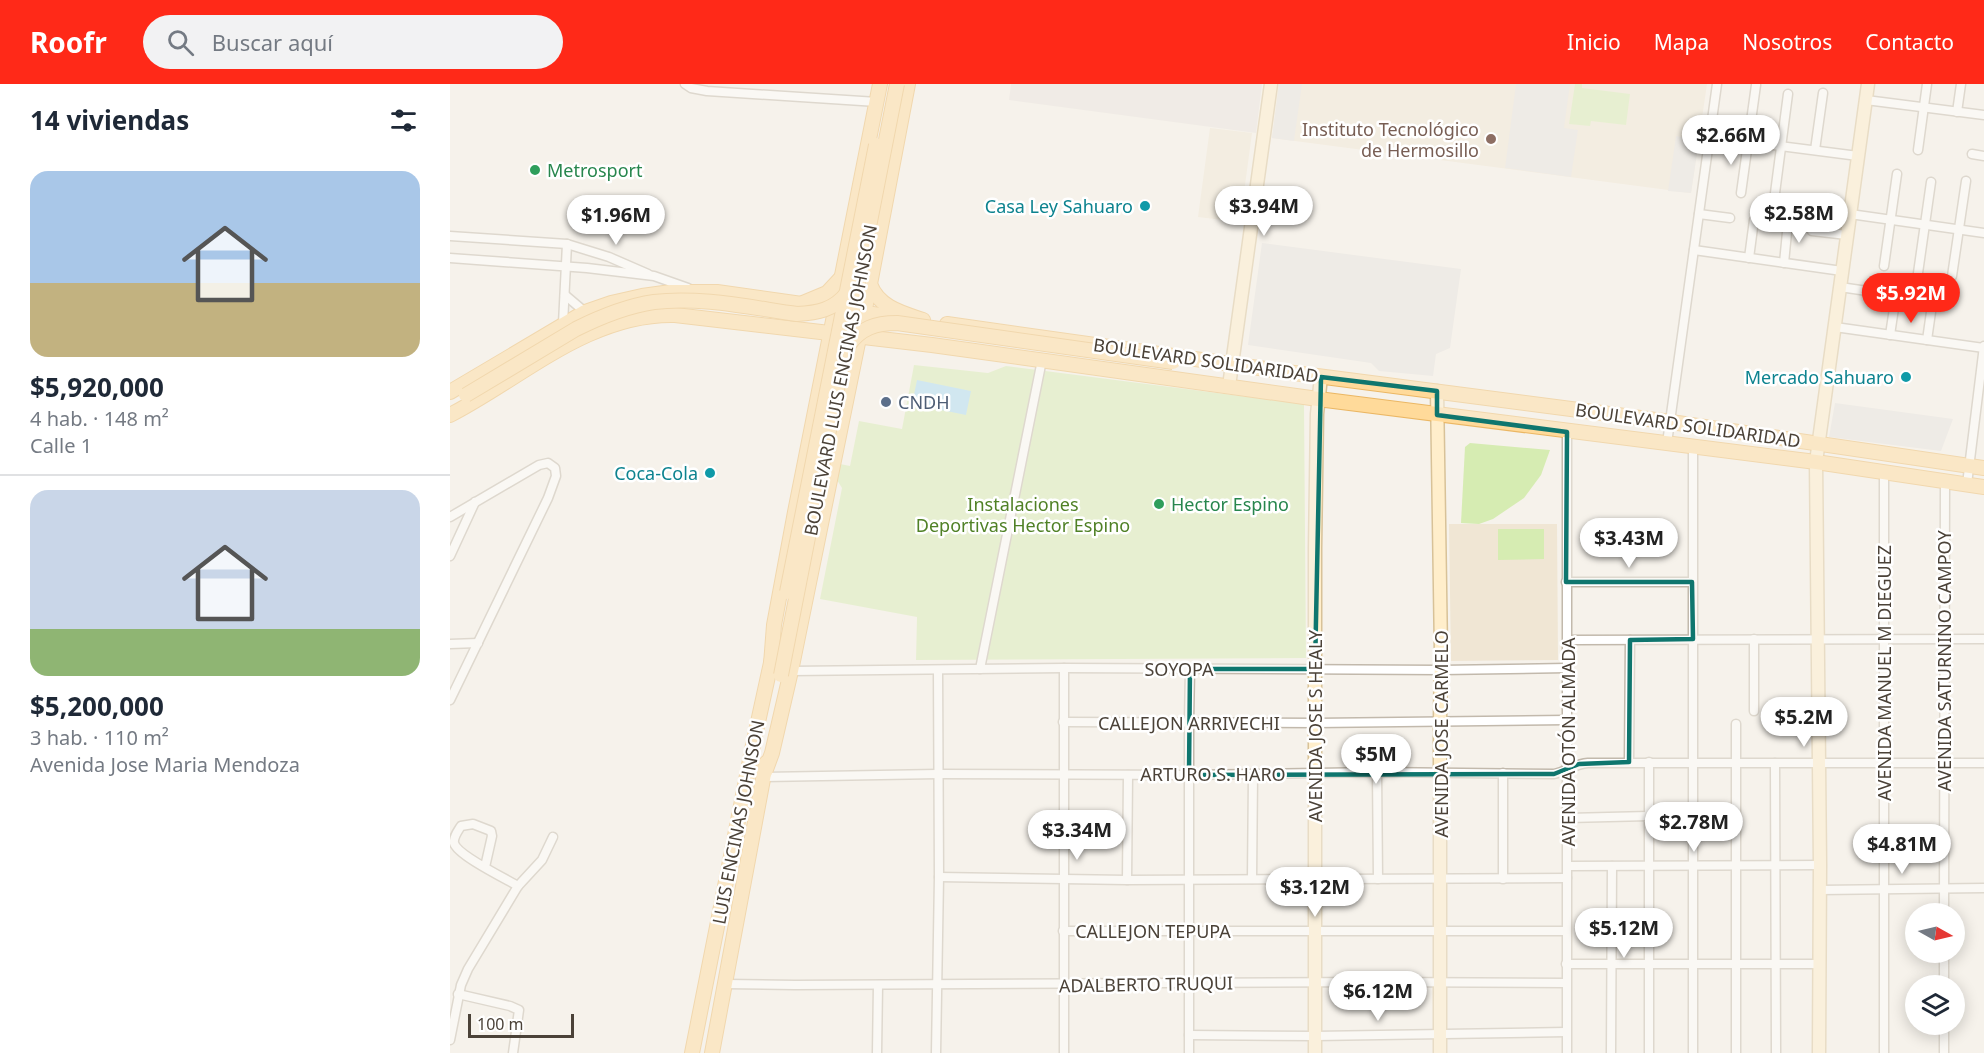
<!DOCTYPE html>
<html lang="es">
<meta charset="utf-8">
<style>
:root{--surface:#fff;--page:#f2f2f3;--text:#1f2937;--muted:#747a83;--line:#e0e1e3;--accent:#ff2918}
body{margin:0;font-family:"Noto Sans",sans-serif;background:var(--page);color:var(--text);height:100vh;display:flex;flex-direction:column;font-size:22px;white-space:nowrap}
*{box-sizing:border-box;margin:0}
p{font-size:20px;color:var(--muted)}
.icon{flex:none;width:33px;height:33px;fill:none;stroke:currentColor;stroke-width:2;stroke-linecap:round;stroke-linejoin:round}
.map{position:relative;flex:1;overflow:hidden}
.drawer{display:flex;flex-direction:column;background:var(--surface);width:450px}
.drawer>*{flex:none}
.needle{width:39px;rotate:98deg}
.controls{position:absolute;left:1455px;top:819px;display:grid;gap:12px}
.controls a{display:grid;place-items:center;width:60px;height:60px;border-radius:50%;background:var(--surface);box-shadow:0 3px 15px #0003;font-size:30px}
.scale{position:absolute;left:18px;bottom:15px;width:106px;box-sizing:border-box;padding-left:6px;border:3px solid #4b4238;border-top:0;font-size:16px;line-height:21px;white-space:nowrap;color:#4b4238;-webkit-text-stroke:4px #fff;paint-order:stroke}
.price{position:absolute;translate:-50% -51px;padding:0 14px;border-radius:21px;background:#fff;color:#222;font-size:20px;line-height:39px;filter:drop-shadow(0 2px 3px #0008)}
.price::after{content:'';position:absolute;left:50%;top:36px;width:18px;height:14px;margin-left:-9px;background:inherit;clip-path:polygon(0 0,100% 0,50% 100%)}
.price.active{background:var(--accent);color:#fff}
ul{padding:0;list-style:none}
li{display:grid;align-content:center;gap:12px;height:318px;padding:0 30px}
li+li{border-top:2px solid var(--line)}
li span{display:grid;place-items:center;height:186px;border-radius:18px;color:#555}
li>.icon{margin-inline-start:auto}
span .icon{width:108px;height:108px;fill:#fffc;stroke-width:1}
li b{font-size:26px}
h2{display:flex;justify-content:space-between;align-items:center;height:72px;padding:0 30px;font-size:26px}
header{display:flex;align-items:center;gap:36px;box-sizing:border-box;height:84px;padding:0 30px;background:var(--accent);color:#fff}
header strong{font-size:28px}
nav{display:flex;gap:33px;margin-inline-start:auto;font-size:21px}
.search{width:420px;height:54px;background:var(--page);display:flex;align-items:center;gap:15px;box-sizing:border-box;padding:0 21px;border-radius:33px;color:var(--muted);font-size:22px}
main{display:flex;flex:1;min-height:0}
.map>svg:first-child{display:block}
.industrial{fill:#e9e3df}
.education{fill:#f0e6d4}
.green{fill:#d6ecb2}
.parking{fill:#e5e2df}
.water{fill:#a5daf5}
.lines{fill:none;stroke-linecap:round;stroke-linejoin:round}
.street-casing{stroke:#c2b9ac;stroke-width:11}
.secondary-casing{stroke:#d8c298;stroke-width:15}
.primary-casing{stroke:#ebb764;stroke-width:16}
.street{stroke:#fff;stroke-width:8}
.secondary{stroke:#ffeecb;stroke-width:12}
.primary{stroke:#ffda9a;stroke-width:14}
.primary-bridge-casing{stroke:#ebb764;stroke-width:16;stroke-linecap:butt}
.primary-bridge{stroke:#ffda9a;stroke-width:14}
.marked{fill:none;stroke:#0f766e;stroke-width:4.5;stroke-linejoin:round}
.education-dot{fill:#8d6e63;stroke:#fff;stroke-width:2}
.leisure-dot{fill:#2e9e5b;stroke:#fff;stroke-width:2}
.culture-dot{fill:#0f9aa8;stroke:#fff;stroke-width:2}
.service-dot{fill:#5c6f8a;stroke:#fff;stroke-width:2}
.labels{text-anchor:middle;dominant-baseline:central;stroke-width:5;stroke-linejoin:round;paint-order:stroke}
.education-label{font-size:18px;fill:#785e54;stroke:#fff;text-anchor:end}
.leisure-label{font-size:18px;fill:#27864d;stroke:#fff;text-anchor:start}
.culture-label{font-size:18px;fill:#0d838f;stroke:#fff;text-anchor:end}
.street-label{font-size:18px;fill:#4b4238;stroke:#fff}
.service-label{font-size:18px;fill:#4e5e75;stroke:#fff;text-anchor:start}
.park-label{font-size:18px;fill:#508126;stroke:#fff}
</style>
<header>
<strong>Roofr</strong>
<div class="search"><svg class="icon" aria-label="search" viewBox="0 0 24 24"><circle cx="10" cy="10" r="6"/><path d="M15 15l6 6"/></svg>Buscar aquí</div>
<nav><a>Inicio</a><a>Mapa</a><a>Nosotros</a><a>Contacto</a></nav>
</header>
<main>
<section class="drawer">
<h2>14 viviendas<svg class="icon" aria-label="filters" viewBox="0 0 24 24"><path d="M4 7h16M4 17h16"/><circle cx="9" cy="7" r="2"/><circle cx="15" cy="17" r="2"/></svg></h2>
<ul>
<li><span style="background:linear-gradient(#a9c7e8 60%,#c2b280 0)"><svg class="icon" aria-label="home" viewBox="0 0 24 24"><path d="M3 11l9-7 9 7M6 9v11h12V9"/></svg></span><div><b>$5,920,000</b><p>4 hab. · 148 m²</p><p>Calle 1</p></div></li>
<li><span style="background:linear-gradient(#c9d6e8 75%,#8fb573 0)"><svg class="icon" aria-label="home" viewBox="0 0 24 24"><path d="M3 11l9-7 9 7M6 9v11h12V9"/></svg></span><div><b>$5,200,000</b><p>3 hab. · 110 m²</p><p>Avenida Jose Maria Mendoza</p></div></li>
</ul>
</section>
<div class="map">
<svg width="1534" height="969" viewBox="0 0 1534 969">
<rect width="100%" height="100%" fill="#f6f2eb"/>
<path class="industrial" d="M561,0H812L806,49L559,16Z"/>
<g class="education">
<path d="M829,0H1257L1241,109L822,54Z"/>
<path d="M760,44L802,49L790,138L748,133Z"/>
<path d="M999,440H1107L1108,576L1001,577Z"/>
</g>
<g class="green">
<path d="M1125,0H1132V4L1180,10L1176,41L1141,37L1140,42L1119,40Z"/>
<path d="M464,281L538,289L556,282L854,320L856,574L466,576L467,533L370,515L392,404L387,396L390,380L400,382L409,337L452,345Z"/>
<path d="M1020,359L1100,366L1091,391L1074,414L1043,435L1029,440L1011,439L1015,363Z"/>
<path d="M1048,445H1094V475L1048,476Z"/>
</g>
<g class="parking">
<path d="M829,0H852L844,57L822,54Z"/>
<path d="M1066,0H1120L1114,44L1128,46L1121,93L1055,84Z"/>
<path d="M1233,48L1250,50L1241,109L1218,107L1226,52L1232,53Z"/>
<path d="M812,159L1011,185L1000,264L986,270L983,292L929,287L921,279L798,261Z"/>
<path d="M1385,319L1503,335L1491,367L1379,353Z"/>
</g>
<path class="water" d="M467,296L521,307L516,331L462,320Z"/>
<g class="lines">
<g class="street-casing">
<g id="street">
<path d="M235,0L241,4L257,7L427,18"/>
<path d="M1416,16L1534,31"/>
<path d="M1507,28L1511,0"/>
<path d="M1259,53L1408,72"/>
<path d="M1365,66L1373,9"/>
<path d="M1468,66L1477,0"/>
<path d="M1522,70L1534,72"/>
<path d="M1291,109L1306,1"/>
<path d="M1325,109L1338,10"/>
<path d="M1249,130L1280,134"/>
<path d="M1400,130L1534,149"/>
<path d="M1362,147L1397,151"/>
<path d="M0,152L117,160L159,173L198,190"/>
<path d="M1244,166L1392,187"/>
<path d="M0,174L137,184L204,192L238,204"/>
<path d="M1299,174L1304,136"/>
<path d="M1334,179L1338,138"/>
<path d="M1434,182L1447,90"/>
<path d="M1468,189L1481,98"/>
<path d="M1502,192L1516,97"/>
<path d="M1390,203L1424,208"/>
<path d="M115,211L135,228"/>
<path d="M113,240L117,160"/>
<path d="M1385,243L1534,264"/>
<path d="M1440,251L1447,204"/>
<path d="M1477,256L1484,207"/>
<path d="M1217,359L1267,0"/>
<path d="M1434,388V969"/>
<path d="M1517,400L1534,262"/>
<path d="M0,433L89,381L98,379L105,384L106,392L98,414L0,616"/>
<path d="M0,472L25,418"/>
<path d="M1116,498H1242"/>
<path d="M1118,556L1534,555"/>
<path d="M0,560L28,559"/>
<path d="M530,585L592,276"/>
<path d="M341,587L614,584L991,586L1117,584"/>
<path d="M1304,627V555"/>
<path d="M613,638L866,639L1117,636"/>
<path d="M1286,640V969"/>
<path d="M1179,678L1180,556"/>
<path d="M1325,679L1326,969"/>
<path d="M927,688L928,795"/>
<path d="M314,693L488,690L739,691L927,688L1104,690C1117,687 1125,680 1138,679H1534"/>
<path d="M1118,734L1199,732"/>
<path d="M1118,782L1370,781"/>
<path d="M489,793L677,796L1117,794"/>
<path d="M802,795L803,691"/>
<path d="M1053,795V689"/>
<path d="M677,796L678,691"/>
<path d="M68,802L92,776L103,753"/>
<path d="M1370,806L1534,804"/>
<path d="M1494,830L1495,397"/>
<path d="M613,847H1116"/>
<path d="M1494,868V902"/>
<path d="M1116,880H1370"/>
<path d="M275,900L345,901L925,898L1116,899"/>
<path d="M8,910L60,922L69,926L63,969"/>
<path d="M1494,940V969"/>
<path d="M739,951L865,952L1116,948"/>
<path d="M0,956L11,901L18,885L68,802C56,795 7,771 4,759C3,753 8,747 11,742L23,740L41,747L42,752L35,783"/>
<path d="M427,969L428,901"/>
<path d="M486,969L489,793L488,586"/>
<path d="M614,969V584"/>
<path d="M739,969V638L740,585"/>
<path d="M1117,969V348"/>
<path d="M1161,969L1162,782"/>
<path d="M1199,969V678"/>
<path d="M1243,969V363"/>
</g>
</g>
<g class="secondary-casing">
<g id="secondary">
<path d="M779,302L821,0"/>
<path d="M987,307L991,568L990,637V969"/>
<path d="M865,969V464L867,330L871,293"/>
<path d="M1369,969L1370,781L1366,378L1418,0"/>
</g>
</g>
<g class="primary-casing">
<g id="primary">
<path d="M458,0L420,200C428,223 452,229 473,236"/>
<path d="M353,219L377,209L391,194"/>
<path d="M497,240L844,289L1221,338L1534,384"/>
<path d="M0,308L135,228L161,219L192,212L221,208H267L458,235"/>
<path d="M0,331C72,294 139,229 225,231L482,261L868,315L1366,378L1534,403"/>
<path d="M321,580L324,541L345,428L430,0"/>
<path d="M315,688L322,669L341,587L420,200"/>
<path d="M242,969L303,661L322,574"/>
<path d="M262,969L316,679"/>
</g>
</g>
<use href="#street" class="street"/>
<use href="#secondary" class="secondary"/>
<use href="#primary" class="primary"/>
<g class="primary-bridge-casing">
<g id="primary-bridge">
<path d="M398,262C410,244 426,239 447,239L723,278"/>
<path d="M16,311L126,245C150,233 177,222 204,218C249,212 303,224 347,230C367,229 384,226 397,209"/>
<path d="M337,508L426,61"/>
<path d="M331,591L447,0"/>
</g>
</g>
<use href="#primary-bridge" class="primary-bridge"/>
</g>
<path d="M0 0H1534V969H0ZM871,293L987,307V331L1117,348L1116,498H1242L1243,555L1180,556L1179,678L1129,680L1104,690L739,691L740,585H865Z" fill="#f6f2eb" fill-opacity=".55" fill-rule="evenodd"/>
<path class="marked" d="M871,293L987,307V331L1117,348L1116,498H1242L1243,555L1180,556L1179,678L1129,680L1104,690L739,691L740,585H865Z"/>
<circle class="education-dot" cx="1041" cy="55" r="6"/>
<g class="leisure-dot">
<circle cx="85" cy="86" r="6"/>
<circle cx="709" cy="420" r="6"/>
</g>
<g class="culture-dot">
<circle cx="695" cy="122" r="6"/>
<circle cx="1456" cy="293" r="6"/>
<circle cx="260" cy="389" r="6"/>
</g>
<circle class="service-dot" cx="436" cy="318" r="6"/>
<g class="labels">
<g class="education-label">
<text x="1029" y="45">Instituto Tecnológico<tspan x="1029" dy="21">de Hermosillo</tspan></text>
</g>
<g class="leisure-label">
<text x="97" y="86">Metrosport</text>
<text x="721" y="420">Hector Espino</text>
</g>
<g class="culture-label">
<text x="683" y="122">Casa Ley Sahuaro</text>
<text x="1444" y="293">Mercado Sahuaro</text>
<text x="248" y="389">Coca-Cola</text>
</g>
<g class="street-label">
<text transform="translate(756 276) rotate(8)">BOULEVARD SOLIDARIDAD</text>
<text transform="translate(390 296) rotate(-79)">BOULEVARD LUIS ENCINAS JOHNSON</text>
<text transform="translate(1238 341) rotate(8)">BOULEVARD SOLIDARIDAD</text>
<text transform="translate(1494 577) rotate(-90)">AVENIDA SATURNINO CAMPOY</text>
<text x="729" y="585">SOYOPA</text>
<text transform="translate(1434 589) rotate(-90)">AVENIDA MANUEL M DIEGUEZ</text>
<text x="739" y="639">CALLEJON ARRIVECHI</text>
<text transform="translate(865 642) rotate(-90)">AVENIDA JOSE S HEALY</text>
<text transform="translate(991 650) rotate(-90)">AVENIDA JOSE CARMELO</text>
<text transform="translate(1118 658) rotate(-90)">AVENIDA OTÓN ALMADA</text>
<text x="763" y="690">ARTURO S. HARO</text>
<text transform="translate(288 738) rotate(-79)">LUIS ENCINAS JOHNSON</text>
<text x="703" y="847">CALLEJON TEPUPA</text>
<text transform="translate(696 900) rotate(-1)">ADALBERTO TRUQUI</text>
</g>
<g class="service-label">
<text x="448" y="318">CNDH</text>
</g>
<g class="park-label">
<text x="573" y="420">Instalaciones<tspan x="573" dy="21">Deportivas Hector Espino</tspan></text>
</g>
</g>
</svg>
<div class="controls">
<a><svg class="needle" viewBox="-14 -14 28 28"><path d="M0-13l5 13h-10z" fill="#e53935"/><path d="M0 13l5-13h-10z" fill="#747a83"/></svg></a>
<a><svg class="icon" aria-label="layers" viewBox="0 0 24 24"><path d="M12 4l9 5-9 5-9-5zM3 14l9 5 9-5"/></svg></a>
</div>
<div class="scale">100 m</div>
<b class="price" style="left:1281px;top:82px">$2.66M</b>
<b class="price" style="left:814px;top:153px">$3.94M</b>
<b class="price" style="left:1349px;top:160px">$2.58M</b>
<b class="price" style="left:166px;top:162px">$1.96M</b>
<b class="price active" style="left:1461px;top:240px">$5.92M</b>
<b class="price" style="left:1179px;top:485px">$3.43M</b>
<b class="price" style="left:1354px;top:664px">$5.2M</b>
<b class="price" style="left:926px;top:701px">$5M</b>
<b class="price" style="left:1244px;top:769px">$2.78M</b>
<b class="price" style="left:627px;top:777px">$3.34M</b>
<b class="price" style="left:1452px;top:791px">$4.81M</b>
<b class="price" style="left:865px;top:834px">$3.12M</b>
<b class="price" style="left:1174px;top:875px">$5.12M</b>
<b class="price" style="left:928px;top:938px">$6.12M</b>
</div>
</main>
